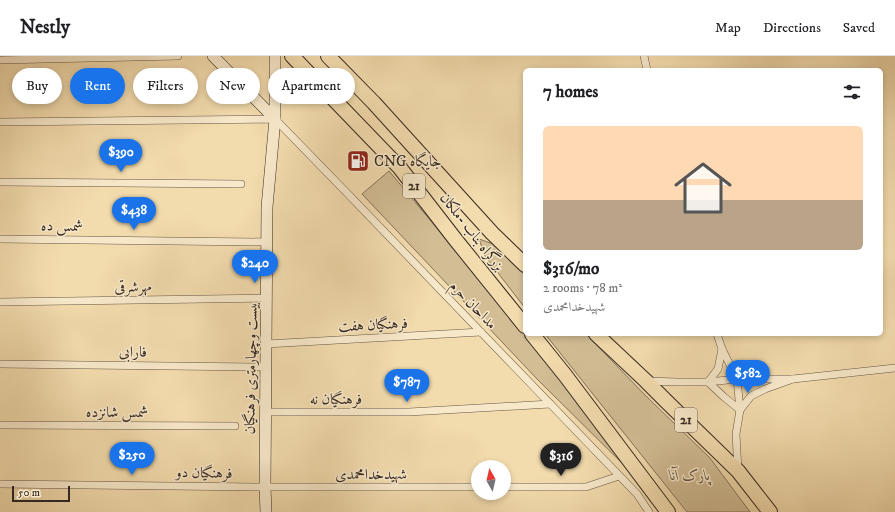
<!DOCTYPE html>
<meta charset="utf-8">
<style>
:root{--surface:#fff;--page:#f6f6f6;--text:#202124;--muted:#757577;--line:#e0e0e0;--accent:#1a73e8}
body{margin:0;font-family:"IM FELL DW Pica",Amiri,serif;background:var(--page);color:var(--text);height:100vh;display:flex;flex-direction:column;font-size:15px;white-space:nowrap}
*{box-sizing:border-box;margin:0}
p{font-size:13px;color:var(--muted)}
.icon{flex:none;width:22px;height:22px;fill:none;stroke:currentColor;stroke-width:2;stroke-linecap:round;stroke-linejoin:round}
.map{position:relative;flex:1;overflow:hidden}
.details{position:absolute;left:523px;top:12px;width:360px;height:268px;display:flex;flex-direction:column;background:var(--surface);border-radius:6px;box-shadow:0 2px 6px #0003}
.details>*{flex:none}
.top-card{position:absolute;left:12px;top:12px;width:380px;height:36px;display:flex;gap:8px}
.needle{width:26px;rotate:352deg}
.controls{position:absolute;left:471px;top:404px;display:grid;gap:8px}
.controls a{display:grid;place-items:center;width:40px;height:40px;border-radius:50%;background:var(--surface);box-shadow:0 2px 6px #0003;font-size:20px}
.scale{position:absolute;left:12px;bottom:10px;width:58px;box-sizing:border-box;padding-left:4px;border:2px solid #372922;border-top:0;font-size:11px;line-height:14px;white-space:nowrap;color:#372922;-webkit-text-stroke:3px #f7e8ca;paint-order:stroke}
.price{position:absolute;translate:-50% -34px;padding:0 9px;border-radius:14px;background:var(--accent);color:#fff;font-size:13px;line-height:26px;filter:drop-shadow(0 1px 2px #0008)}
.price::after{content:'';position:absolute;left:50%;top:24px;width:12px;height:9px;margin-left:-6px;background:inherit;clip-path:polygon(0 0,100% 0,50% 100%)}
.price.on{background:#222;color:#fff}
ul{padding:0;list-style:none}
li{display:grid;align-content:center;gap:8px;height:212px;padding:0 20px}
li span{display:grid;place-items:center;height:124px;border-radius:6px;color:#555}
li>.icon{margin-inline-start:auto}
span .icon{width:72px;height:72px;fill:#fffc;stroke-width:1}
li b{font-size:17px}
h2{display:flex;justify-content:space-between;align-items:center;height:48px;padding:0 20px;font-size:17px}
.tag{padding:0 14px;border-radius:18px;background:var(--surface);box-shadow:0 2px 6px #0003;font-size:14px;line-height:36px}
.tag.on{background:var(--accent);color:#fff}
header{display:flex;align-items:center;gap:24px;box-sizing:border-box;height:56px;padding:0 20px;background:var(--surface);border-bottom:1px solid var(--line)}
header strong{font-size:19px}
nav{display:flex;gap:22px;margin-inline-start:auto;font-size:14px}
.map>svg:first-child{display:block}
.green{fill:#d2bd95;stroke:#84735c}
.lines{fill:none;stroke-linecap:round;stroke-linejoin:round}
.street-casing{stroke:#665645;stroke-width:8}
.secondary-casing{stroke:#372922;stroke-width:12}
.highway-casing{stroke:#372922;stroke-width:16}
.street{stroke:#f7e8ca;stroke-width:7}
.secondary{stroke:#f7e8ca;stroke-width:11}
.highway{stroke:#f2dbad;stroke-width:14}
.labels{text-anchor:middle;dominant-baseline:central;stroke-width:3;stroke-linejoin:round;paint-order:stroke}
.shield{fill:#f7e8ca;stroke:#716254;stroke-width:1}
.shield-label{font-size:14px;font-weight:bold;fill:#372922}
.poi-label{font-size:15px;fill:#372922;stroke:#f7e8ca;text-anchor:start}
.street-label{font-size:15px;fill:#372922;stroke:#f7e8ca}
.park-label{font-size:15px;font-style:italic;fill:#5e4e3f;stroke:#f7e8ca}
</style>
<header>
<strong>Nestly</strong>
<nav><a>Map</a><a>Directions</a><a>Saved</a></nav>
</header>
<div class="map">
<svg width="895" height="456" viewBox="0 0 895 456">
<rect width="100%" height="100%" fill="#f2dbad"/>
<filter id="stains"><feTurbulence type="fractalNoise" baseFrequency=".005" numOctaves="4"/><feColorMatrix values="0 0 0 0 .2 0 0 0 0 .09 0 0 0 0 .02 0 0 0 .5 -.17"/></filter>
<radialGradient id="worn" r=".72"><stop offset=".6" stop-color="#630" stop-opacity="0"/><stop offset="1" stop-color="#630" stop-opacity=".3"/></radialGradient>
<g class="green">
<path d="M389,115L525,277V278H526L637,422L537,323L362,138Z"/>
<path d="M479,183L493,188L525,219V252L485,200Z"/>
<path d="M545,278H586L647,341L710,402L750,456H687Z"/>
</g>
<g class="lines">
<g class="street-casing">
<g id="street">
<path d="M644,0L647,14"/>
<path d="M0,4L178,0"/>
<path d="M0,66L275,63L347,137L637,438L649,456"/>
<path d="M0,126L241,128"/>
<path d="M0,183L267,186"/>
<path d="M0,246L266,242"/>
<path d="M717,278L722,293L737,323L740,354"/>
<path d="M266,288L481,276"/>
<path d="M0,308L266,311"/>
<path d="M793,323L895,312"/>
<path d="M647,325L677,326H708L737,323H793L765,333L751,340L740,354L736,378L738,415"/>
<path d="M708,326L724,341L740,354"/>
<path d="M708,326L718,313L722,293"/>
<path d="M265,356H409L550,348"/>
<path d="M0,369L235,370"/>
<path d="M0,428L265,431H478"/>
<path d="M504,431H586L619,420"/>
</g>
</g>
<g class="secondary-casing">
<g id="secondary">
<path d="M213,0L275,63"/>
<path d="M266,456L265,431L267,151L275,63V0"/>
</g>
</g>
<g class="highway-casing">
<g id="highway">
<path d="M292,0L400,112L455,183L525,270"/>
<path d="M328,0L374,47L492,177L525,209"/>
<path d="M532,278L565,319L668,456"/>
<path d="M596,278L646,325L668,347L738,415L770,456"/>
</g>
</g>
<use href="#street" class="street"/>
<use href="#secondary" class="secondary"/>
<use href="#highway" class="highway"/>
</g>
<defs>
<g id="fuel-square" transform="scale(1.15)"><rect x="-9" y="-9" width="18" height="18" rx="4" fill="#8f2418" stroke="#f7e8ca"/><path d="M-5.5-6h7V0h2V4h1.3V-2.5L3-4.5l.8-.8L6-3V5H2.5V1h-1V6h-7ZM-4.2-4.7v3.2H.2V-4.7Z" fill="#fff"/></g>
</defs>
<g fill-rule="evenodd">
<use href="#fuel-square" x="358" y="105"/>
</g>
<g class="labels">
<g class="shield">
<rect x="403" y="118" width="22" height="24" rx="3"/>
<rect x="675" y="352" width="22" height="24" rx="3"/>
</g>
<g class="shield-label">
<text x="414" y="130">21</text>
<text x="686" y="364">21</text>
</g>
<g class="poi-label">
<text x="374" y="105">CNG جایگاه</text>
</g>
<g class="street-label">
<text transform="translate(62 170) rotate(1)">شمس ده</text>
<text transform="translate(472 176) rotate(52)">بزرگراه بناب -ملکان</text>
<text transform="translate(133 231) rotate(-1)">مهرشرقی</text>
<text transform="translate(473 249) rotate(46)">مداحان حرم</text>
<text transform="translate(373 269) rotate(-3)">فرهنگیان هفت</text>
<text transform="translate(133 296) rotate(1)">فارابی</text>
<text transform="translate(251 312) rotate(-89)">بیست وچهارمتری فرهنگیان</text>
<text x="336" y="343">فرهنگیان نه</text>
<text x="117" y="356">شمس شانزده</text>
<text transform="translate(204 417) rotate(1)">فرهنگیان دو</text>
<text x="371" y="418">شهیدخدامحمدی</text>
</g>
<g class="park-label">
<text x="690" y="419">پارک آنا</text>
</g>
</g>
<rect width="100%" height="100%" filter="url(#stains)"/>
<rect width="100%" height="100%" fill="url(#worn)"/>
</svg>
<div class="controls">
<a><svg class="needle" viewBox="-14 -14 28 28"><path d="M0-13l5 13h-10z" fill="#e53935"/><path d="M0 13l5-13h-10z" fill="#757577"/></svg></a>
</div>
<div class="scale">50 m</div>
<b class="price" style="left:121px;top:117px">$390</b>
<b class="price" style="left:134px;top:175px">$438</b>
<b class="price" style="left:255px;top:228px">$240</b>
<b class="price" style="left:748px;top:338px">$582</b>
<b class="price" style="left:407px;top:347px">$787</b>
<b class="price" style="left:132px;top:420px">$250</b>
<b class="price on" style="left:561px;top:421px">$316</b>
<div class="top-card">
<a class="tag">Buy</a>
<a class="tag on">Rent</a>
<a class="tag">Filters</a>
<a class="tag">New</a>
<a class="tag">Apartment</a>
</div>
<section class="details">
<h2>7 homes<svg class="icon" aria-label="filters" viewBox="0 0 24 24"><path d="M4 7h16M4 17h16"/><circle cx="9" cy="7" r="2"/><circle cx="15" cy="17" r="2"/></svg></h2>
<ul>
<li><span style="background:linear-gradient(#ffd9b3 60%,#b9a48a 0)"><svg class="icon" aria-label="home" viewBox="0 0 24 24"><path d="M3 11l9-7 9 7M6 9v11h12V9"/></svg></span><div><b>$316/mo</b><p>2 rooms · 78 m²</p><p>شهیدخدامحمدی</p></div></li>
</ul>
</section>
</div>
